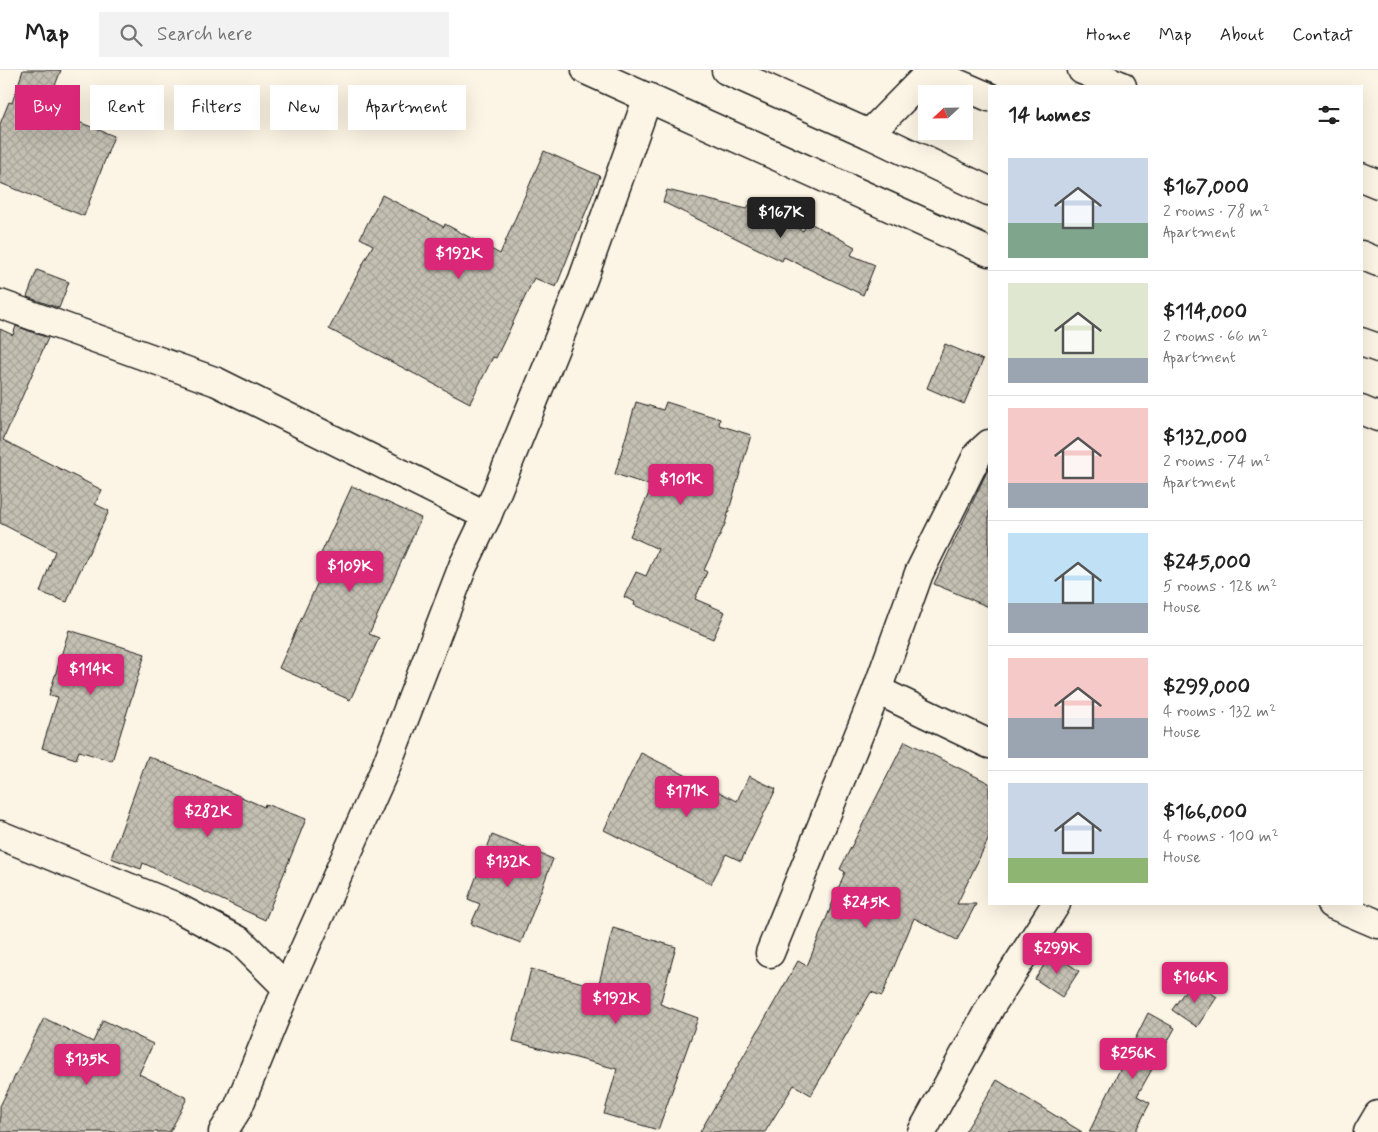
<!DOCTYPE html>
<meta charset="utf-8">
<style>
:root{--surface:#fff;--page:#f2f2f2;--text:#222;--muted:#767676;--line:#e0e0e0;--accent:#db2777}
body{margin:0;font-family:Mynerve,sans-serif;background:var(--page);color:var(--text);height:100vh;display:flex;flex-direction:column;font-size:19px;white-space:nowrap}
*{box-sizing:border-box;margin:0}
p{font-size:16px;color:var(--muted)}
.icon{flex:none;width:28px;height:28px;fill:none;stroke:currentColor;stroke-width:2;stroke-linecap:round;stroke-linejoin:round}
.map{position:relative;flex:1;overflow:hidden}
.sheet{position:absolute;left:988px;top:15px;width:375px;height:820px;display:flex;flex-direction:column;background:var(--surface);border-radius:0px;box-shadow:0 5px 20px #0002}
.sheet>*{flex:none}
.hud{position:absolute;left:15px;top:15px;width:475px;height:45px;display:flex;gap:10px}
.needle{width:32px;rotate:248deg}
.fabs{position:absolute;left:918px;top:15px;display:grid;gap:10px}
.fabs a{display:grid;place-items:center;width:55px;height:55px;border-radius:0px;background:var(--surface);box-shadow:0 5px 20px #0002;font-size:25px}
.price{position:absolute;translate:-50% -42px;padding:0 11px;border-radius:5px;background:var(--accent);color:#fff;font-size:16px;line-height:32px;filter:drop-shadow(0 1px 2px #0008)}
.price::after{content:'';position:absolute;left:50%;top:30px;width:15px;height:11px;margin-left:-8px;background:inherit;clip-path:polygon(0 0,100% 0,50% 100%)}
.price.active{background:#222;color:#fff}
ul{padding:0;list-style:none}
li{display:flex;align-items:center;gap:15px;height:125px;padding:0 20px}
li+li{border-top:1px solid var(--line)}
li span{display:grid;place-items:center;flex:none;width:140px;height:100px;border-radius:0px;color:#555}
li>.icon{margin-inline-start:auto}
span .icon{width:60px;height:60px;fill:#fffc;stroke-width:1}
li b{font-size:21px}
h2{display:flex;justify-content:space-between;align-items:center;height:60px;padding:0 20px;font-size:21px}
.pill{padding:0 18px;border-radius:0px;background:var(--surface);box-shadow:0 5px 20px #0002;font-size:18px;line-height:45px}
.pill.active{background:var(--accent);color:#fff}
header{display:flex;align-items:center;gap:30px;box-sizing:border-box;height:70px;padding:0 25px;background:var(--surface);border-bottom:1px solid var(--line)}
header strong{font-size:24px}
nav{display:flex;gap:28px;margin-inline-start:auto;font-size:18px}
.search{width:350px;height:45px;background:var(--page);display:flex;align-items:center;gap:12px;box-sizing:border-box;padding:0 18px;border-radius:0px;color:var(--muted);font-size:19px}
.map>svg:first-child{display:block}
.building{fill:url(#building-cross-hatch);stroke:#1c1c1c}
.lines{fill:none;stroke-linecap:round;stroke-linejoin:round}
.minor-casing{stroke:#1c1c1c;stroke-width:31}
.major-casing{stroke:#1c1c1c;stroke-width:31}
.minor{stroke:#fcf5e5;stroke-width:28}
.major{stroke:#fcf5e5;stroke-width:28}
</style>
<header>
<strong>Map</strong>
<div class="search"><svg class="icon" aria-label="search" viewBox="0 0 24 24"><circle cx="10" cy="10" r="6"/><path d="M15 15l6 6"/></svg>Search here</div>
<nav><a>Home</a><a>Map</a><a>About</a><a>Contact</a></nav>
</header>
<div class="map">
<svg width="1378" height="1062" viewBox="0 0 1378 1062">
<defs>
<pattern id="building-cross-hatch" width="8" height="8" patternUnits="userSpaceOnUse" patternTransform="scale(1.25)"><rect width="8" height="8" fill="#c4c0b3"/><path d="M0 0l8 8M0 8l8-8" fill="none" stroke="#a8a499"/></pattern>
</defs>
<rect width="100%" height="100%" fill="#fcf5e5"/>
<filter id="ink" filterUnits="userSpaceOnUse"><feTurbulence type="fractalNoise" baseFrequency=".02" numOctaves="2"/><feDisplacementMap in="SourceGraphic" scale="10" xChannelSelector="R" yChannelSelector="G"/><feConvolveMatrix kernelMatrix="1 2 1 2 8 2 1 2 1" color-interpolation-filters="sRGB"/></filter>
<g filter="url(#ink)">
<g class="building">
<path d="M23,0H61L46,39L114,66L84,146L0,113V54L9,32L12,33Z"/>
<path d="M544,81L600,106L556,217L534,208L496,288L493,287L470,333L329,259L373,175L360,168L382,125L444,157L445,154L500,184Z"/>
<path d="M667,120L747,139L749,135L803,161L808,152L835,166L855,177L851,185L875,195L863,225L784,187L782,191L663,132Z"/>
<path d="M37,200L69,212L59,238L27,227Z"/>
<path d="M16,256L48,268L3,370L102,420L95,434L109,441L77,507L67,532L40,522L55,481L0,453V259L13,265Z"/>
<path d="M945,274L983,290L964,334L927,318Z"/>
<path d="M636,332L663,340L666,332L720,349L719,355L751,365L725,454L704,500L707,502L695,529L725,542L713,569L634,535L635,532L624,527L636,502L646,506L658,479L630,466L652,416L615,404Z"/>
<path d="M989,397V537L934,514Z"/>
<path d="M352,416L421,448L369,564L379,568L350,630L279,598L327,492L319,488Z"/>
<path d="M69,560L145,584L112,691L79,681L76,689L42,678L58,627L49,625Z"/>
<path d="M905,671L989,713V768L957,834H976L957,870L914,848L882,926L871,922L811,1025L794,1015L765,1062H700L798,891L807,896L845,802L840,799Z"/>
<path d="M641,683L737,731L749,706L776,719L741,791L726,784L711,814L604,760Z"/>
<path d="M148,686L264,737L265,734L306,749L265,850L143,793L141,799L111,788Z"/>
<path d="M492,765L553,789L521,873L471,854L480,834L468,829Z"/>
<path d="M613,858L676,877L660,934L698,948L658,1060L604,1044L617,999L513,971L531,899L598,917Z"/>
<path d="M1052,883L1079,901L1062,927L1035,909Z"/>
<path d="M1192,911L1217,927L1197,957L1172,940Z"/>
<path d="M1148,943L1175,958L1137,1026L1150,1033L1135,1062H1089Z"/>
<path d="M44,948L93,972L103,950L153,974L139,1004L187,1028L170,1062H0V1036Z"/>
<path d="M997,1010L1082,1062H965Z"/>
</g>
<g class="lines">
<g class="minor-casing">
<g id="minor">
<path d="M586,0L989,182"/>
<path d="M1082,0L1122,16"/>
<path d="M1361,107L1378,114"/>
<path d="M0,234L217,312L487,446"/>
<path d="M1361,340L1378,347"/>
<path d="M877,620L989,674"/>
<path d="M0,765L172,835L240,871L287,918"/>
<path d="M1331,834L1378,854"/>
<path d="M770,883L877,620L919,503L978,384L989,374"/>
<path d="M223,1062L238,1038L287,918L385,699L463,496L487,446L583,209L648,27"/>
<path d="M922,1062L991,936L1056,834"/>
<path d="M1368,1062L1378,1045"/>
</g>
</g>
<g class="major-casing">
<g id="major">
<path d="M726,0L869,64L989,121"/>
<path d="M926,0L989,27"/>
<path d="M869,64L930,2"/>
<path d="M1361,185L1378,192"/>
<path d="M1361,272L1378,278"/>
</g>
</g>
<use href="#minor" class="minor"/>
<use href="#major" class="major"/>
</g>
</g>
</svg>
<div class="fabs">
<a><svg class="needle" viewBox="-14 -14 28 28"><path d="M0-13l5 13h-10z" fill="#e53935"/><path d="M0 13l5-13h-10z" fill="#767676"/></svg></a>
</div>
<b class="price active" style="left:781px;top:169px">$167K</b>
<b class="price" style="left:459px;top:210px">$192K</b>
<b class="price" style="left:681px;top:436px">$101K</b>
<b class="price" style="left:350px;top:523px">$109K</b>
<b class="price" style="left:91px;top:626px">$114K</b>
<b class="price" style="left:687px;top:748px">$171K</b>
<b class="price" style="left:208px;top:768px">$282K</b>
<b class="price" style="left:508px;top:818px">$132K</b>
<b class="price" style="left:866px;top:859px">$245K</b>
<b class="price" style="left:1057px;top:905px">$299K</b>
<b class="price" style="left:1195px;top:934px">$166K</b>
<b class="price" style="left:616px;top:955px">$192K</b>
<b class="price" style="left:1133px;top:1010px">$256K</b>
<b class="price" style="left:87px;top:1016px">$135K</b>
<div class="hud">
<a class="pill active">Buy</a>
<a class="pill">Rent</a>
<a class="pill">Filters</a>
<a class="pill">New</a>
<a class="pill">Apartment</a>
</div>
<section class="sheet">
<h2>14 homes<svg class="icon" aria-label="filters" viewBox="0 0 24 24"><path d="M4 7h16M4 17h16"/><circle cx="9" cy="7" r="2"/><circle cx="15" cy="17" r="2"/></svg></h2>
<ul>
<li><span style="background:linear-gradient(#c9d6e8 65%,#7fa58c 0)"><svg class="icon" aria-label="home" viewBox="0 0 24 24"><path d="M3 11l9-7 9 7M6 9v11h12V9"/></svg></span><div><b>$167,000</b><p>2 rooms · 78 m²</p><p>Apartment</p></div></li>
<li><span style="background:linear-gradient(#dfe7d0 75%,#9aa5b1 0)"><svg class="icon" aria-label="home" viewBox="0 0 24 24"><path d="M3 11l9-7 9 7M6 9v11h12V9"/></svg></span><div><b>$114,000</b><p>2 rooms · 66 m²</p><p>Apartment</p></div></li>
<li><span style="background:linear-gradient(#f6c9c9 75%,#9aa5b1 0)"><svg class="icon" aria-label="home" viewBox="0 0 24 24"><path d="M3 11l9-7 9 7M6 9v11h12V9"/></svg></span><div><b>$132,000</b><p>2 rooms · 74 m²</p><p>Apartment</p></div></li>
<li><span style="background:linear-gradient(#bfe0f5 70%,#9aa5b1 0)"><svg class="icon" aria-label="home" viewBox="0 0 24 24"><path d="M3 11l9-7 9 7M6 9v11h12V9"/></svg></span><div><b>$245,000</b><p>5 rooms · 128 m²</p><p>House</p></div></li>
<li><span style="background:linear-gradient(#f6c9c9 60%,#9aa5b1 0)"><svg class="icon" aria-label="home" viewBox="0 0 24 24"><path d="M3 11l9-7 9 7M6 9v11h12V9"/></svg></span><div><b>$299,000</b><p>4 rooms · 132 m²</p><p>House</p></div></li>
<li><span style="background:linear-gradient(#c9d6e8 75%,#8fb573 0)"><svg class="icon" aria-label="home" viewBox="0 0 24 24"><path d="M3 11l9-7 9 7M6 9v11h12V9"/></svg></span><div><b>$166,000</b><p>4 rooms · 100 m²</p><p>House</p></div></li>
</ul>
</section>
</div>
